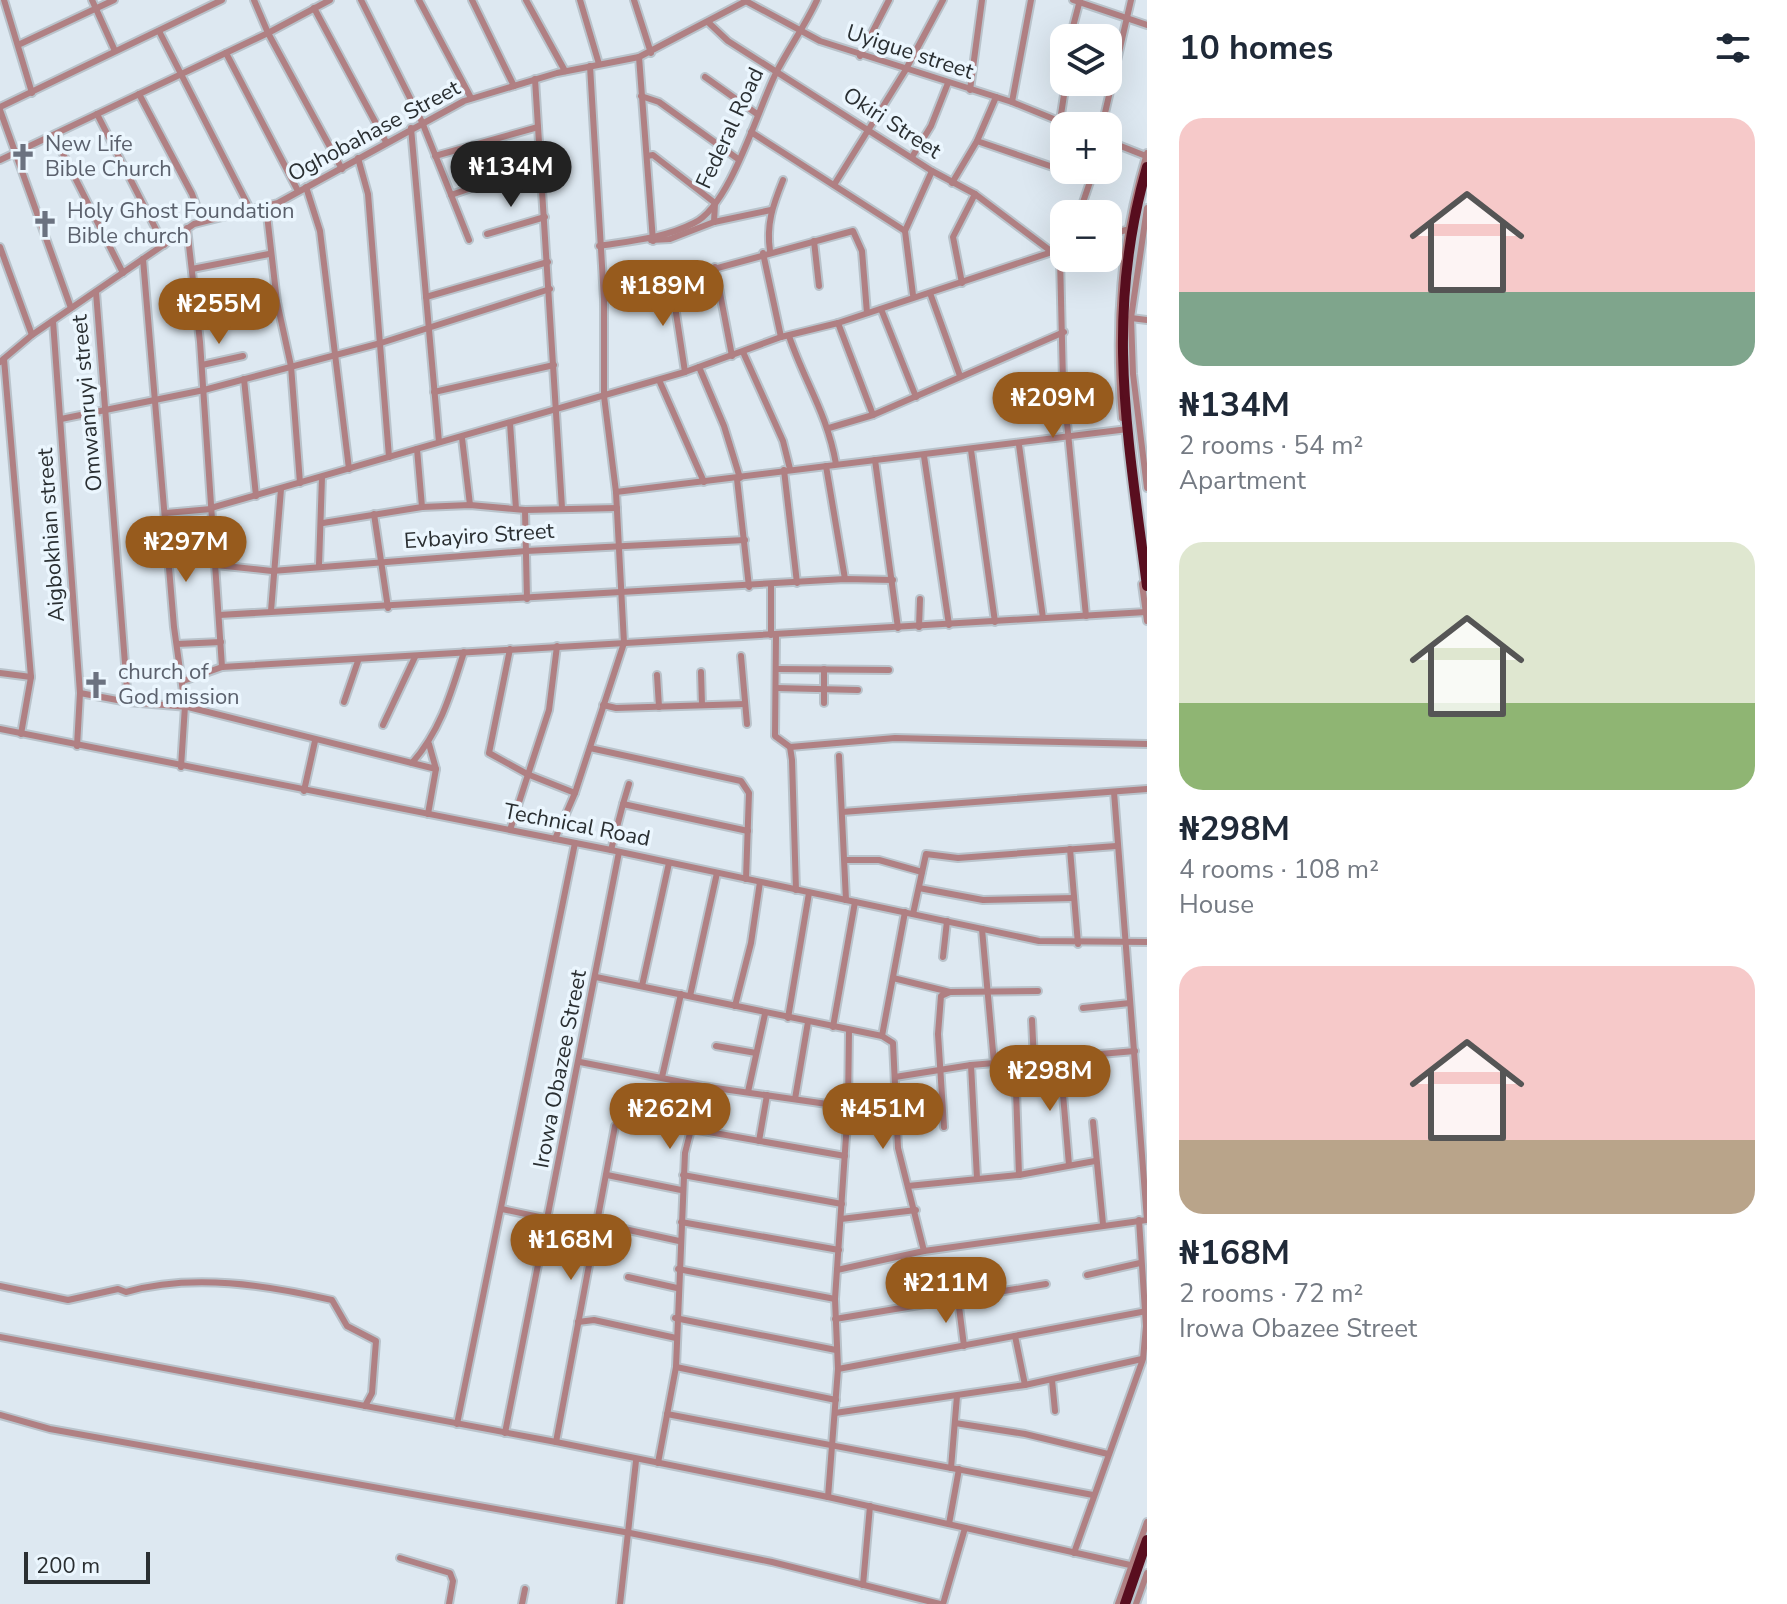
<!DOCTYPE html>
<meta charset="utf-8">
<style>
:root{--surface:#fff;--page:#f6f6f7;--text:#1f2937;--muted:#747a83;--accent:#975b1d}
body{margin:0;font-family:"Nunito Sans",sans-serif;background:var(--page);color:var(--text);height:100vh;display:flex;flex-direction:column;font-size:30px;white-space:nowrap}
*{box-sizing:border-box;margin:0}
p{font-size:26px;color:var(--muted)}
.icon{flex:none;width:44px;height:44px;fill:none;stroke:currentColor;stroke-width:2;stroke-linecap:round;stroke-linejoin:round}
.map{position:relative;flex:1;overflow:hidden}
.panel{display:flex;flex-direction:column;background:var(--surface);width:640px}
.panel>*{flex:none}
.fabs{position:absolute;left:1050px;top:24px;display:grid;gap:16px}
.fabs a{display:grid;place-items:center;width:72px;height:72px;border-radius:16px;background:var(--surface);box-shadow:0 8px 32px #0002;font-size:40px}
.scale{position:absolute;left:24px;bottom:20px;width:126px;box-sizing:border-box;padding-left:8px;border:4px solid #2a2f32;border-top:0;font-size:22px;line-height:28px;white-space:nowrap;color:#2a2f32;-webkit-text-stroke:6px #ebf6fe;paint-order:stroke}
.price{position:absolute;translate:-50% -68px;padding:0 18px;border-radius:28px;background:var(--accent);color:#fff;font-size:26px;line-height:52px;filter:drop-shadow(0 2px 4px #0008)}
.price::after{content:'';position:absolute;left:50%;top:48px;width:24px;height:18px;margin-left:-12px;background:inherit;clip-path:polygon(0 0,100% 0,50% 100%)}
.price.active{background:#222;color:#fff}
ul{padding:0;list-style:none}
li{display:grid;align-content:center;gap:16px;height:424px;padding:0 32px}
li span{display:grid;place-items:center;height:248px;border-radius:24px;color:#555}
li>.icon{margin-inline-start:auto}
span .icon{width:144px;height:144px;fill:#fffc;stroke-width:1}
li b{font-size:34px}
h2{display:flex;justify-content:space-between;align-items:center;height:96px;padding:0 32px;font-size:34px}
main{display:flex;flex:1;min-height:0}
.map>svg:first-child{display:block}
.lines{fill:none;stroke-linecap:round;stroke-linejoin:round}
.minor-casing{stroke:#b9c3cb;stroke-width:10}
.highway-casing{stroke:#b9c3cb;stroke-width:14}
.minor{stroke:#b08083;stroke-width:6}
.highway{stroke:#590e1f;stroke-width:10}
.labels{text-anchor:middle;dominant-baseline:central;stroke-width:7;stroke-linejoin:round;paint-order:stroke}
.street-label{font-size:22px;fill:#2a2f32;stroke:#ebf6fe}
.worship-label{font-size:22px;fill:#5b616d;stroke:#ebf6fe;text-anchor:start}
</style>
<main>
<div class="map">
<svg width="1147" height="1604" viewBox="0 0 1147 1604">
<rect width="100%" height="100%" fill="#dde8f1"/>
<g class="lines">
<g class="minor-casing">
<g id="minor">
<path d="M4,0L32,93"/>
<path d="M92,0L115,51"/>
<path d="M254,0L268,33L342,169"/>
<path d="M361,0L422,122L469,240"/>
<path d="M419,0L471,98"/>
<path d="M472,0L514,86"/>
<path d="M526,0L565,71"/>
<path d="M580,0L599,64"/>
<path d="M634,0L651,53"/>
<path d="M744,0L820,41L1012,102L1071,126"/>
<path d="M1073,0L1147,25"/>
<path d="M314,8L386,142"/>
<path d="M709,23L728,41L932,171L975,194L1060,258L1063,382L1086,616"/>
<path d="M159,31L250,209"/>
<path d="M1070,38L1080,0"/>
<path d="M18,45L114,0"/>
<path d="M226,53L298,191"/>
<path d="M860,56L889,0"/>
<path d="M639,57L653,241"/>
<path d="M590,66L604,299V396L616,492L1128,429"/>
<path d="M705,77L757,114"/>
<path d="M535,79L562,508"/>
<path d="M970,90L982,0"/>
<path d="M139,94L192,194L202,221"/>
<path d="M641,96L659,102L738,159"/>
<path d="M1012,102L1031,0"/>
<path d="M0,107L222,0"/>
<path d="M0,110L71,308"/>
<path d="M97,114L164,245"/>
<path d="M1060,121L1066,82"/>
<path d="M1102,126L1131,0"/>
<path d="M411,128L439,442"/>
<path d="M751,132L905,231"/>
<path d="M54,136L123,273"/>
<path d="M977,141L1091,180"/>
<path d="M1108,141L1146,156"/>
<path d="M435,156L538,127"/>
<path d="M647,156L653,155L715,203L714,222"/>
<path d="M912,157L931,126L948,83"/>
<path d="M358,158L368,194L389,457"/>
<path d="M0,160L268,33L330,0"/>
<path d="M952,183L977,141L996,97"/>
<path d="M834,185L905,71L943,0"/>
<path d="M306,187L320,231L349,469"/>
<path d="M451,195L494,180L542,170"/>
<path d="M266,206L277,302L291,366L300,483"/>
<path d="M1147,208L1131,318L1133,374L1147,488"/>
<path d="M1079,214L1094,170"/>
<path d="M187,228L200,342L222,667"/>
<path d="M487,234L545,217"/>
<path d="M1108,235L1126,230"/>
<path d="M651,240L670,239L714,222L771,210"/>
<path d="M814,241L819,286"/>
<path d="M599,246C631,241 665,238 694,223C730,206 757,112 775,75C788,49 805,26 817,0"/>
<path d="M0,247L32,335"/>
<path d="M770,251C766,224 773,205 783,180"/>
<path d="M763,253L781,337"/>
<path d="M143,259L174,627L185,706L181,767"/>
<path d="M715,267L732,356"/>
<path d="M192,269L269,254"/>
<path d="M671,280L685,372"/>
<path d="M962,283L953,237L975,194"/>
<path d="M96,292L128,702"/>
<path d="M930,293L960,376"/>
<path d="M913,295L905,231L932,171"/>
<path d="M426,297L548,262"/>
<path d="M604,299L853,231L862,251L867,313"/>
<path d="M881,309L916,397"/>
<path d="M198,313L277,302"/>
<path d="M1131,318L1147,320"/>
<path d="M53,321L80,693L77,746"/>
<path d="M838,323L873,415"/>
<path d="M789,336C805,383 827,413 836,464"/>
<path d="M743,352L783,441L790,469"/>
<path d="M4,359L31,677L21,734"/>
<path d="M0,362L32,335L194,224L278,203L464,101L557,73L639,57L746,1"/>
<path d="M202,365L243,356"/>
<path d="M699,367L724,426L740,478"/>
<path d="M244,379L256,496"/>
<path d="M659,380L704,482"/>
<path d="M434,392L554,365"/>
<path d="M1122,418C1114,326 1120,242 1147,153"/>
<path d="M61,419L204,390L381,343L550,289"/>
<path d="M510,423L516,509"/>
<path d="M829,428L873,415L1064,332"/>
<path d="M462,438L470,505"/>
<path d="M1019,445L1043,618"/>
<path d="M417,449L422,507"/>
<path d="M971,450L995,622"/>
<path d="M924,456L949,625"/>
<path d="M875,460L898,628"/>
<path d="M826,466L845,579"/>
<path d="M784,470L797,583"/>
<path d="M737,479L749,587"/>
<path d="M211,508L685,372L781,337L838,323L1064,248"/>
<path d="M525,510L527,599"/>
<path d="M166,513L211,509"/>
<path d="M374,514L388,608"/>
<path d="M323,523L422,507L470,505L525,510L617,508"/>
<path d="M216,565L272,571L526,551L745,540"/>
<path d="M319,565L322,477"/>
<path d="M1142,584L1147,621"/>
<path d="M771,586V635"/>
<path d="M271,611L281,489"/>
<path d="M219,615L845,579L893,580"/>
<path d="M919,627L920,599"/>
<path d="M776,635L775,736L790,747L792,760L796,890"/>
<path d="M177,644L221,642"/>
<path d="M510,649L489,753L527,774L575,793"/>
<path d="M741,656L747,724"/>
<path d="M776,669L889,670"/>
<path d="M824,669V703"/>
<path d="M701,672L702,705"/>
<path d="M0,673L31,677"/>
<path d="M657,675L659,707"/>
<path d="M183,681L222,667L1146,612"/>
<path d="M776,688L858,690"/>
<path d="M80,693L128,702L188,707L412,763C441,730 451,693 464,652"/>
<path d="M344,702L358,661"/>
<path d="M603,705L616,708L745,704"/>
<path d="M383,725L415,657"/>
<path d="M0,729L611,850L1039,941L1147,942"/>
<path d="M790,747L895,738L1147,744"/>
<path d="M590,748L741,781L749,793L746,879"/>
<path d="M839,756L846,900"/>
<path d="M412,763L436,769L429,744"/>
<path d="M304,791L315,741"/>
<path d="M623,804L629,784"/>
<path d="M842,812L1147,789"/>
<path d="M428,814L436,769"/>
<path d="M510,830L549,710L557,646"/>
<path d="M555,839L575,793L624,643L616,492"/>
<path d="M1070,849L1078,944"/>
<path d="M611,850L623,804L748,831"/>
<path d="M845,860H879L922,872"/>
<path d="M919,888L983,900L1074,898"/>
<path d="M913,914L926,854L958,858L1116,846"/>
<path d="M982,929L994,1063"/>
<path d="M943,957L947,921"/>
<path d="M596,977L882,1036L893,1043L898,1148L924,1251"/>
<path d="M893,978L950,992"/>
<path d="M642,986L669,863"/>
<path d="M690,996L717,873"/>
<path d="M735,1006L751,943L760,882"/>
<path d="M1083,1008L1130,1003"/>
<path d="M788,1018L809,893"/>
<path d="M1032,1020L1034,1061"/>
<path d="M833,1027L855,902"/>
<path d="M882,1036L905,912"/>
<path d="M716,1046L756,1053"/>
<path d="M1060,1059L1069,1165"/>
<path d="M580,1062L702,1086L848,1107"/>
<path d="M1015,1062L1019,1175"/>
<path d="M971,1065L977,1178"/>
<path d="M662,1077L681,994"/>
<path d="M895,1077L971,1065L1135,1051"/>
<path d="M748,1092L765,1014"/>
<path d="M795,1099L808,1022"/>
<path d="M1093,1122L1103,1224"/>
<path d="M944,1127L938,1034L941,996L950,992L1038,991"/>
<path d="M692,1129L845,1156"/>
<path d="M759,1141L767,1095"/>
<path d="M607,1175L681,1190"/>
<path d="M683,1175L842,1204"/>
<path d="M908,1186L1019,1175L1095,1161"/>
<path d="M502,1209L596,1229"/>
<path d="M841,1219L916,1210"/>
<path d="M681,1222L839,1250"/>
<path d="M597,1223L679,1241"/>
<path d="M678,1269L835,1299"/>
<path d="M837,1270L924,1251L1147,1220L1114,792"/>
<path d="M1087,1275L1140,1263"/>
<path d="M628,1277L677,1288"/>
<path d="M0,1286L68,1300L118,1289L126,1292C192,1273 267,1285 332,1300L347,1326L376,1341L372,1393L365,1406"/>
<path d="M958,1299L964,1346"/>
<path d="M675,1318L836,1350"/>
<path d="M835,1319L1046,1284"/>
<path d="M578,1322L594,1320L676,1338"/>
<path d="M1015,1336L1025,1385"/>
<path d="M0,1337L556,1442L828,1497L1130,1565"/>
<path d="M676,1367L836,1400"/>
<path d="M838,1369L1147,1311"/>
<path d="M1052,1380L1055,1411"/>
<path d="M835,1413L1025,1385L1142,1359"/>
<path d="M667,1414L1093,1495"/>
<path d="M0,1415L50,1429L630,1533L772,1562L940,1604"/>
<path d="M955,1423L1025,1434L1108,1454"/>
<path d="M457,1424L575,843"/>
<path d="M505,1433L619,852"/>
<path d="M556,1442L615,1126"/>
<path d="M658,1463L676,1367L685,1153L702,1086"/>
<path d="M951,1468L957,1396"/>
<path d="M828,1497L838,1369L835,1299L848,1107L849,1030"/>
<path d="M949,1524L959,1469"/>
<path d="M1074,1553L1143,1359L1146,1326L1139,1220"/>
<path d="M400,1558L450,1573L453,1581L449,1604"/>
<path d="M863,1585L870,1506"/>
<path d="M522,1604L525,1589"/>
<path d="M620,1604L636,1461"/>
<path d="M943,1604L965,1528"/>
<path d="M1118,1604L1147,1522"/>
<path d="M1136,1604L1147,1573"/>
</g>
</g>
<g class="highway-casing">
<g id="highway">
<path d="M1147,167C1104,316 1128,437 1147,586"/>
<path d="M1125,1604L1147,1540"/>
</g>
</g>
<use href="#minor" class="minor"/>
<use href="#highway" class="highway"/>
</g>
<defs>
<g id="church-bare" transform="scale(2.16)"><path d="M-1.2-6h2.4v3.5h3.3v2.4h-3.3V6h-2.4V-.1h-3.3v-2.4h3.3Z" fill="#6b7280" stroke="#ebf6fe" stroke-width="2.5" paint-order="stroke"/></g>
</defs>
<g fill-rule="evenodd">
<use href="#church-bare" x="23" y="157"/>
<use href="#church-bare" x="45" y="224"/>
<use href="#church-bare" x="96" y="685"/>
</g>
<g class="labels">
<g class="street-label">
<text transform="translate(910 52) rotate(18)">Uyigue street</text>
<text transform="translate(892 123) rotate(33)">Okiri Street</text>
<text transform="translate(730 128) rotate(-65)">Federal Road</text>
<text transform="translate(374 131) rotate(-28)">Oghobahase Street</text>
<text transform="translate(87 403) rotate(-95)">Omwanruyi street</text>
<text transform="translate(51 535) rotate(-94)">Aigbokhian street</text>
<text transform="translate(479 536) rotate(-4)">Evbayiro Street</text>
<text transform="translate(577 825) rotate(11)">Technical Road</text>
<text transform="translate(560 1069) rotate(-79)">Irowa Obazee Street</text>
</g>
<g class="worship-label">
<text x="45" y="144">New Life<tspan x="45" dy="25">Bible Church</tspan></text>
<text x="67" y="211">Holy Ghost Foundation<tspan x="67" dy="25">Bible church</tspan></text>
<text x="118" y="672">church of<tspan x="118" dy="25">God mission</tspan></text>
</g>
</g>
</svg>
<div class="fabs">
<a><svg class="icon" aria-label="layers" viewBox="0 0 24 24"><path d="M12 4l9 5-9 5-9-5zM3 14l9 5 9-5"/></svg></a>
<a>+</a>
<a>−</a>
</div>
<div class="scale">200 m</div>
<b class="price active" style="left:511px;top:209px">₦134M</b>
<b class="price" style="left:663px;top:328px">₦189M</b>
<b class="price" style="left:219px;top:346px">₦255M</b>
<b class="price" style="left:1053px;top:440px">₦209M</b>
<b class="price" style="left:186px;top:584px">₦297M</b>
<b class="price" style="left:1050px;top:1113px">₦298M</b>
<b class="price" style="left:670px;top:1151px">₦262M</b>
<b class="price" style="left:883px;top:1151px">₦451M</b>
<b class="price" style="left:571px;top:1282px">₦168M</b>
<b class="price" style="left:946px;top:1325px">₦211M</b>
</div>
<section class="panel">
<h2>10 homes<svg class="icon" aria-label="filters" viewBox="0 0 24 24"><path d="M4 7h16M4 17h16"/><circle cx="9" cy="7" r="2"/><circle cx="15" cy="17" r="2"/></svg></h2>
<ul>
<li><span style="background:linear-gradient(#f6c9c9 70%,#7fa58c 0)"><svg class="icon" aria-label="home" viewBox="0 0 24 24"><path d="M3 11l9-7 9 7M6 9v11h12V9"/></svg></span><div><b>₦134M</b><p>2 rooms · 54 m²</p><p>Apartment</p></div></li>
<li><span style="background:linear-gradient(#dfe7d0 65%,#8fb573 0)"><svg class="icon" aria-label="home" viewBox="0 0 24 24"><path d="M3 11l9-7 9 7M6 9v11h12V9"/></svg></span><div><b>₦298M</b><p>4 rooms · 108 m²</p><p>House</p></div></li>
<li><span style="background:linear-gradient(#f6c9c9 70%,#b9a48a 0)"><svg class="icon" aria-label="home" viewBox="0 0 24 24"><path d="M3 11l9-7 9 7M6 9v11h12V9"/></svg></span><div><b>₦168M</b><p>2 rooms · 72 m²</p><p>Irowa Obazee Street</p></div></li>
</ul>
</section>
</main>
